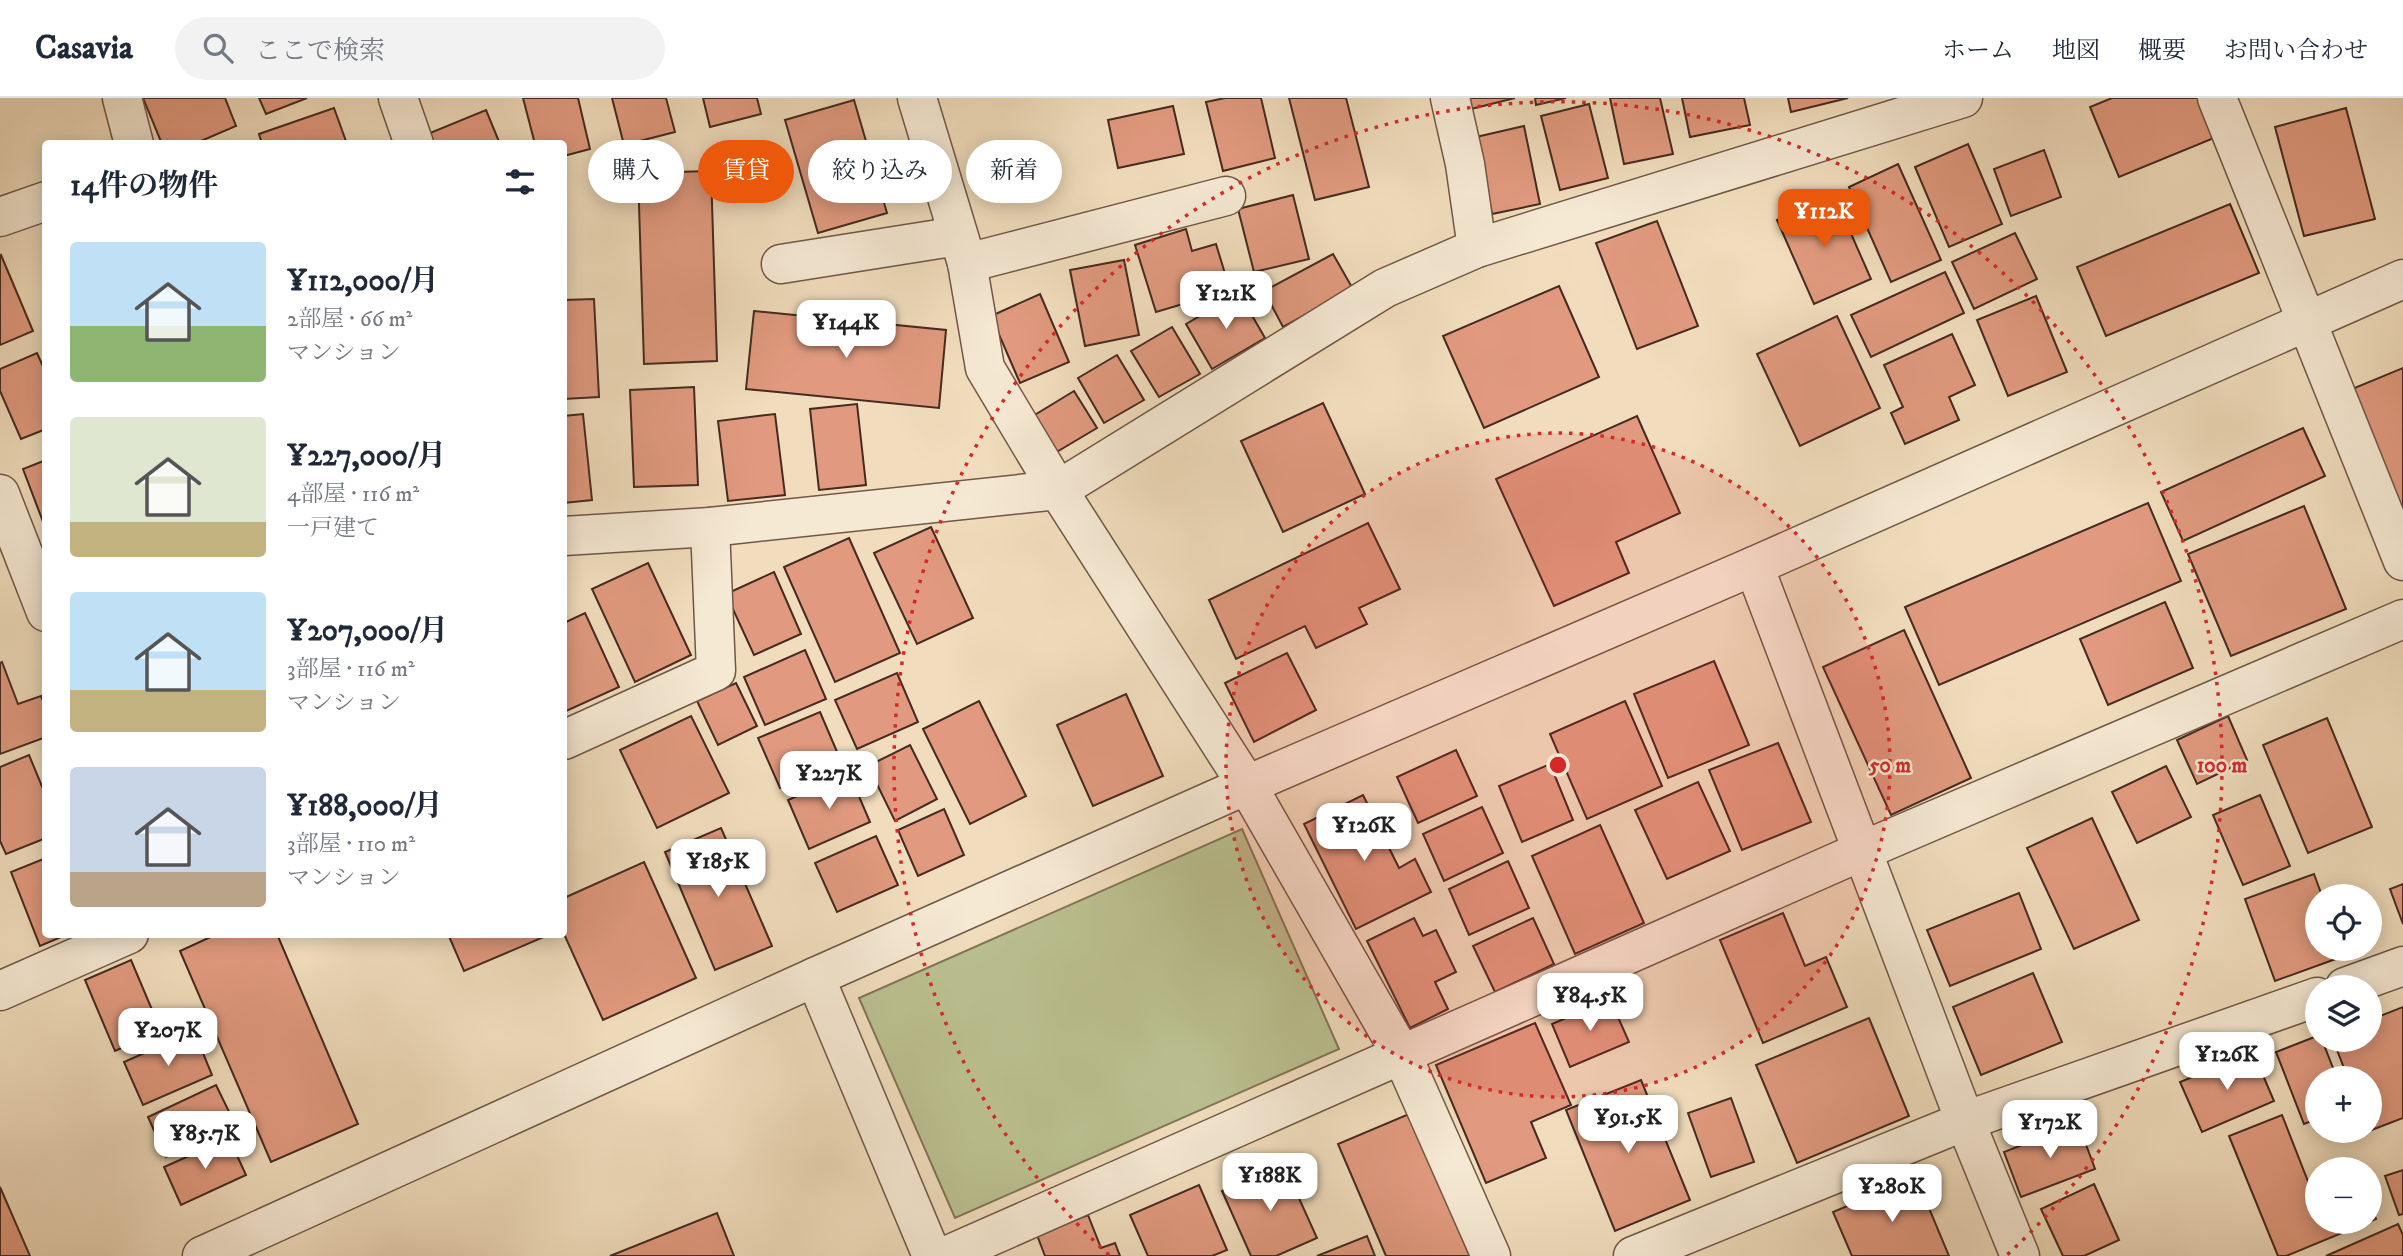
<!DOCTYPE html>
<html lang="ja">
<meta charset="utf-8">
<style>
:root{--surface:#fff;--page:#f2f2f3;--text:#1f2937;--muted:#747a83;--line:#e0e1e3;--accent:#ea580c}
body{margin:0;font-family:"IM FELL DW Pica","Noto Serif JP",serif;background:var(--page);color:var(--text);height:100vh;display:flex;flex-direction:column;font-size:26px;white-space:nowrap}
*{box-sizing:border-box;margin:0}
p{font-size:23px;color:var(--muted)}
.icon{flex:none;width:38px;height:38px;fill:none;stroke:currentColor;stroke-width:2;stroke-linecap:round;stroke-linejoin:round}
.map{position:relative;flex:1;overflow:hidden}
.side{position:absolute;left:42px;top:42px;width:525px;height:798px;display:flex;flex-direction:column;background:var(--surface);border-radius:7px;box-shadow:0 4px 18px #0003}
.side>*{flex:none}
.guide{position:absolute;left:588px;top:42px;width:665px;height:63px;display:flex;gap:14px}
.fabs{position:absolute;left:2305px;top:786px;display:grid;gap:14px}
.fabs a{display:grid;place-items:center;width:77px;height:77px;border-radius:50%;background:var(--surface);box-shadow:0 4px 18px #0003;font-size:35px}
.price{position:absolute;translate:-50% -60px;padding:0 16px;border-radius:14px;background:#fff;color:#222;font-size:23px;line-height:46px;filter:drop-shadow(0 2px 4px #0008)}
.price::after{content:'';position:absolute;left:50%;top:42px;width:21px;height:16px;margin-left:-10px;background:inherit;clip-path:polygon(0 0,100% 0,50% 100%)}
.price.current{background:var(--accent);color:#fff}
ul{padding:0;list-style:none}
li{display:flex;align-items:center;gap:21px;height:175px;padding:0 28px}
li span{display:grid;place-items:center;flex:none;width:196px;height:140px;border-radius:7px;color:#555}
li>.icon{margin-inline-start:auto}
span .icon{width:84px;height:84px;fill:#fffc;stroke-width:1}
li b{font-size:30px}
h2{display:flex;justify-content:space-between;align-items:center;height:84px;padding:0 28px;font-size:30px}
.chip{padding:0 24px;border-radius:32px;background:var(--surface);box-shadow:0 4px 18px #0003;font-size:24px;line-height:63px}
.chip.current{background:var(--accent);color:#fff}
header{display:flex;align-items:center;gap:42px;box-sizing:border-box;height:98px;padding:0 35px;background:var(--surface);border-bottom:2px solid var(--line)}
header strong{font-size:33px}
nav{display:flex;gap:38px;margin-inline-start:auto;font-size:24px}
.search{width:490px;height:63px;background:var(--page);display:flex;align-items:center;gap:18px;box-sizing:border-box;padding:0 24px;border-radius:38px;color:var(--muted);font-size:26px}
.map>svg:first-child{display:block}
.green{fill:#bbc090;stroke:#807558;stroke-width:2}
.building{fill:#e19a7f;stroke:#452a1f;stroke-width:2}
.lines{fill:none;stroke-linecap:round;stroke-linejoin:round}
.minor-casing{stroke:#705746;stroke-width:41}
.minor{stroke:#f6e9d4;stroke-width:38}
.ring{fill:none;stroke:#d62828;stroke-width:3.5;stroke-dasharray:3.5 7}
.centre{fill:#d62828;stroke:#f6e9d4;stroke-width:3.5}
.ring-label{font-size:21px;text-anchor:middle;font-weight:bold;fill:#d62828;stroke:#f6e9d4;stroke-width:5;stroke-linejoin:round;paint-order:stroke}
</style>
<header>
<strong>Casavia</strong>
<div class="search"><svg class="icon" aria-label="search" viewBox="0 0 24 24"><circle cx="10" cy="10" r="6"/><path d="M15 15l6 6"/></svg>ここで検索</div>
<nav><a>ホーム</a><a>地図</a><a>概要</a><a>お問い合わせ</a></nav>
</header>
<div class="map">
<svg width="2403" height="1158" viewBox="0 0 2403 1158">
<rect width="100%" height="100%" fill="#f1ddbd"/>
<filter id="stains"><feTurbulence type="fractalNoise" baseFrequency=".00286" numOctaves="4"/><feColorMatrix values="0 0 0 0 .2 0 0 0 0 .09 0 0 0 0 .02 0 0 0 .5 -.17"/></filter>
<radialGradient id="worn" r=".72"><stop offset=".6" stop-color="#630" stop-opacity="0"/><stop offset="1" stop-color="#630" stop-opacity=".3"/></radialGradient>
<path class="green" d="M1242,731L1339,951L955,1120L859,900Z"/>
<g class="building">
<path d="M143,0H225L236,28L194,46H162Z"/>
<path d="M259,0H307L266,16Z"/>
<path d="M523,0H578L590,51L564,58V46H535Z"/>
<path d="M612,0H666L675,34L624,47Z"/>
<path d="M703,0H757L761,16L710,29Z"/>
<path d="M1225,0H1261L1275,60L1223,73L1206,4Z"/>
<path d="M1289,0H1346L1369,89L1315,102Z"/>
<path d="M1468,0H1515L1471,11Z"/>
<path d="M1535,0H1566L1536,7Z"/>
<path d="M1610,0H1660L1673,56L1624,66Z"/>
<path d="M1682,0H1744L1750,27L1690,39Z"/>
<path d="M1788,0H1848L1791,14Z"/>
<path d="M2112,0H2198L2214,40L2119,79L2090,9Z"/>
<path d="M854,2L887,115L818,135L785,22Z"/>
<path d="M1589,6L1608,80L1560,92L1541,18Z"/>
<path d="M1173,8L1184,56L1118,70L1108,22Z"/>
<path d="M334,10L347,46H262L259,36Z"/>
<path d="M2346,10L2375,121L2304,138L2275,29Z"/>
<path d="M486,12L500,46H434L430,35Z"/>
<path d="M1524,28L1540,106L1492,116L1476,39Z"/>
<path d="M1968,46L2002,126L1949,149L1915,69Z"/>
<path d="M2044,52L2061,99L2011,118L1994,71Z"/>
<path d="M1898,66L1941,162L1891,184L1849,89Z"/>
<path d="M711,73L717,263L644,266L638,75Z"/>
<path d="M1293,97L1309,161L1254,174L1238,111Z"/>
<path d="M1834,97L1871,181L1814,206L1777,122Z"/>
<path d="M2230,106L2259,175L2106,238L2077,169Z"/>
<path d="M1657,123L1698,228L1637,251L1596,145Z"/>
<path d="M1186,131L1192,153L1216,146L1230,192L1156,214L1135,147Z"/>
<path d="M2015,135L2037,181L1974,211L1952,164Z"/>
<path d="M1333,156L1353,191L1283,229L1264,193Z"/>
<path d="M1,157L33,233L0,247V158Z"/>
<path d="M1124,162L1139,237L1085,248L1070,172Z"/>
<path d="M1945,174L1964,215L1871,259L1851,217Z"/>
<path d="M1559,188L1599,279L1484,330L1443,238Z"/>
<path d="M1239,195L1265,240L1212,271L1186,226Z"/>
<path d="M1040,196L1069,264L1020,285L991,218Z"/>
<path d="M2036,198L2067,274L2008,298L1977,222Z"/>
<path d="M594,201L599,299L564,301V202Z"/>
<path d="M754,213L946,232L939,310L746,291Z"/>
<path d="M1837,218L1880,310L1800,348L1757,256Z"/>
<path d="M1172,229L1200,276L1159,299L1131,253Z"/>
<path d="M1952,236L1975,287L1949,299L1959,322L1905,346L1891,315L1903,309L1884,267Z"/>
<path d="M37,255L46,275V331L21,341L0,293V271Z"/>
<path d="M1117,257L1144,302L1104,325L1078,280Z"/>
<path d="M2403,270V419L2352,291Z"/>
<path d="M694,289L698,387L634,389L630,292Z"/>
<path d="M1074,293L1097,330L1055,355L1033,318Z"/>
<path d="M1323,305L1365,396L1283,434L1241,343Z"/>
<path d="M857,306L866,387L819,392L810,311Z"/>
<path d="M583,316L592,402L564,405V318Z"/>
<path d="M775,316L785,397L728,403L718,323Z"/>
<path d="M1637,318L1680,415L1616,444L1629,475L1554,508L1496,381Z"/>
<path d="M2303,330L2325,378L2183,443L2161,394Z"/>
<path d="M46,362V429H45L23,371Z"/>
<path d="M2148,405L2181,483L1939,587L1905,509Z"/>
<path d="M2304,408L2346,511L2231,558L2188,456Z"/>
<path d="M1368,425L1400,491L1359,510L1367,526L1316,550L1305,528L1236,561L1209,502Z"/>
<path d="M931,429L973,520L917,546L874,455Z"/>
<path d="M849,440L900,555L835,584L784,469Z"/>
<path d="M648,465L691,557L635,584L592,491Z"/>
<path d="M774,474L801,536L754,557L726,496Z"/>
<path d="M2165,504L2193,570L2108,607L2080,541Z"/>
<path d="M585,515L619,589L564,614V525Z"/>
<path d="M1904,532L1971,680L1891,717L1823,569Z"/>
<path d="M805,552L826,601L765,627L744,579Z"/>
<path d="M1287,555L1316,612L1254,644L1225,585Z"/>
<path d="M1714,563L1749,647L1668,680L1634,596Z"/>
<path d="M2,564L18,606L41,598L46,611V639L0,656V565Z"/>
<path d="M897,575L918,624L857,651L835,602Z"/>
<path d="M736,585L757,628L718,647L697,603Z"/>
<path d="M1126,596L1163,678L1093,708L1057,627Z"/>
<path d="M979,603L1026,698L970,726L923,631Z"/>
<path d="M1625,603L1662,688L1587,721L1550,636Z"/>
<path d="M820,614L841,663L780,690L758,640Z"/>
<path d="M691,618L729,695L657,730L620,652Z"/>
<path d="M2228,618L2247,662L2197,686L2177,642Z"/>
<path d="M2327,620L2372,729L2308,755L2263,647Z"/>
<path d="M1778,645L1811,724L1742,752L1709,672Z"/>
<path d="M910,647L937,701L895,723L868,668Z"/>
<path d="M1456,652L1477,698L1418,725L1397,679Z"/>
<path d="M29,657L46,698V740L6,756L0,743V669Z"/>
<path d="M1550,666L1573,722L1522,744L1499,688Z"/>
<path d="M2166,668L2191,719L2137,745L2112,694Z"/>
<path d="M849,675L870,724L809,751L788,702Z"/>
<path d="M1698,684L1730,753L1667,781L1635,712Z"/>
<path d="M1363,697L1399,770L1415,761L1431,794L1356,831L1304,726Z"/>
<path d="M2260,697L2290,768L2243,787L2213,717Z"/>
<path d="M1482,709L1503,755L1444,783L1423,736Z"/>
<path d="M944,711L964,757L918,778L898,732Z"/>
<path d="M2092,720L2139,822L2074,851L2027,750Z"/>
<path d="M1600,727L1644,825L1575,856L1532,758Z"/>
<path d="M721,730L772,848L715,872L665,754Z"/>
<path d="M876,738L898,787L837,814L815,765Z"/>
<path d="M46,760V836H68L40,848L11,774Z"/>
<path d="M1508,763L1529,810L1469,837L1449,791Z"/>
<path d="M644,764L696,880L603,922L564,836V800Z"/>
<path d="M2314,776L2322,798H2317V850H2342L2344,858L2275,883L2245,801Z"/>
<path d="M2403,786V826L2390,791Z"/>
<path d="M2019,795L2041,851L1950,888L1927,832Z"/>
<path d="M1783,815L1805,868L1826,859L1847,909L1763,945L1720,842Z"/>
<path d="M1414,820L1423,838L1436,832L1456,874L1435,884L1448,911L1410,930L1367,843Z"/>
<path d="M1533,820L1554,866L1495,894L1473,848Z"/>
<path d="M217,836H277L358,1026L271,1064L180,853Z"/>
<path d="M448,836H545L546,838L464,873Z"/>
<path d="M131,862L161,933L115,953L85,882Z"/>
<path d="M2033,875L2062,944L1981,977L1953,909Z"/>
<path d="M1610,901L1629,944L1570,969L1552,926Z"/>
<path d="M2403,909V1020L2369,1033L2370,980H2348L2333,942H2370V922Z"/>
<path d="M1869,920L1909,1018L1797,1065L1756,967Z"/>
<path d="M1535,925L1571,1007L1531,1024L1546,1060L1486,1085L1436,967Z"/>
<path d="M194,933L212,977L143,1007L124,964Z"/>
<path d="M2317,938V942H2322L2337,980H2317V1021L2304,1026L2276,954Z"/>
<path d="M2253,954L2274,1003L2202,1034L2180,984Z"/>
<path d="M1641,982L1690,1102L1615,1133L1566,1012Z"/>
<path d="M216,987L235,1026L166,1059L148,1019Z"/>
<path d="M1731,1000L1754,1064L1711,1079L1688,1015Z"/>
<path d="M1409,1016L1470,1158H1386L1338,1046Z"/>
<path d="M2282,1017L2311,1091L2317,1089V1124H2370V1105L2376,1121L2286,1158H2278L2229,1038Z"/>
<path d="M2078,1025L2095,1071L2021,1099L2004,1054Z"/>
<path d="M229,1040L246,1077L181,1107L164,1069Z"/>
<path d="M1283,1065L1317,1140L1276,1158H1251L1222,1093Z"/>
<path d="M2403,1072V1116L2399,1117L2385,1078Z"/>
<path d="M1916,1079L1949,1158H1852L1833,1114Z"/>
<path d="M2094,1086L2119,1142L2084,1158H2063L2041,1111Z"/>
<path d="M1199,1087L1227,1152L1212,1158H1148L1130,1117Z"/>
<path d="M0,1089L30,1158H0Z"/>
<path d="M717,1115L734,1158H610Z"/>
<path d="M1088,1117L1101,1150L1115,1145L1120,1158H1045L1037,1137Z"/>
<path d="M2398,1126L2403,1137V1158H2326Z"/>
<path d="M1367,1138L1375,1158H1317Z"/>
</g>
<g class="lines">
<g class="minor-casing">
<g id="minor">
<path d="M122,0L134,46"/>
<path d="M398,0L414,46"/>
<path d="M917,0L967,165L985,270L1058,392L1247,687L1402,957L1491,1158"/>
<path d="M1450,0L1465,66L1477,150"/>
<path d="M2217,0L2403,463"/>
<path d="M0,119L46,103"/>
<path d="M967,165L1226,98"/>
<path d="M781,166L958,138"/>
<path d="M0,396L46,514"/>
<path d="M564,438L710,429L1058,392L1385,190L1477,150L1963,0"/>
<path d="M1754,468L1965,1023L2020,1158"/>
<path d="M564,642L716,573L710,429"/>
<path d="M815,879L932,1158"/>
<path d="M2345,889L2403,868"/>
<path d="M0,893L129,836"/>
<path d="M202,1158L815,879L1247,687L1754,468L2403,181"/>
<path d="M946,1158L1862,753L2403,521"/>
<path d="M1633,1158L1965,1023L2317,899"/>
</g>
</g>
<use href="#minor" class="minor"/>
</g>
<circle cx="1558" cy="667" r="332" fill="#d62828" fill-opacity=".12"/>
<g class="ring">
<circle cx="1558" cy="667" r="332"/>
<path d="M1109 1157A664 664 0 1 1 2007 1157"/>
</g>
<circle cx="1558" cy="667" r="10" class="centre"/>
<g class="ring-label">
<text x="1890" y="674">50 m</text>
<text x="2222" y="674">100 m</text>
</g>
<rect width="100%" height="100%" filter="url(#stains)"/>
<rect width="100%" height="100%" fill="url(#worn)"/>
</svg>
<div class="fabs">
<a><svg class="icon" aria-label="locate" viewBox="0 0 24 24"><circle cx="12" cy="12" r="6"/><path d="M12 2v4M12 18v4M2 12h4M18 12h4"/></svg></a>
<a><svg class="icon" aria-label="layers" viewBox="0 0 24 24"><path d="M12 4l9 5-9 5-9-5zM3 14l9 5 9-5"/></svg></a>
<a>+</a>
<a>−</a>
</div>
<b class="price current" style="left:1824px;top:151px">¥112K</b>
<b class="price" style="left:1226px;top:233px">¥121K</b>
<b class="price" style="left:846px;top:262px">¥144K</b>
<b class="price" style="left:829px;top:713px">¥227K</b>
<b class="price" style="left:1364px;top:765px">¥126K</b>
<b class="price" style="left:718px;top:801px">¥185K</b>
<b class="price" style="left:1590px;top:935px">¥84.5K</b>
<b class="price" style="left:168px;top:970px">¥207K</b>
<b class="price" style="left:2227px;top:994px">¥126K</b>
<b class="price" style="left:1628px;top:1057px">¥91.5K</b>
<b class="price" style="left:2050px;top:1062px">¥172K</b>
<b class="price" style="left:205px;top:1073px">¥85.7K</b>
<b class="price" style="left:1270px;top:1115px">¥188K</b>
<b class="price" style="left:1892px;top:1126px">¥280K</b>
<div class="guide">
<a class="chip">購入</a>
<a class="chip current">賃貸</a>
<a class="chip">絞り込み</a>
<a class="chip">新着</a>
</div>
<section class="side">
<h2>14件の物件<svg class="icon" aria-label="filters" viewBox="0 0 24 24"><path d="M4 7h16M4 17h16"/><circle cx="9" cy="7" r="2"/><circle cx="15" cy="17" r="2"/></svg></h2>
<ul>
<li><span style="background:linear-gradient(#bfe0f5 60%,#8fb573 0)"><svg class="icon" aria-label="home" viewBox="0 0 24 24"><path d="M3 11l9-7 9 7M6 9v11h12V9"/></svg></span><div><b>¥112,000/月</b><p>2部屋 · 66 m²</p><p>マンション</p></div></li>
<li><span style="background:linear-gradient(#dfe7d0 75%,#c2b280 0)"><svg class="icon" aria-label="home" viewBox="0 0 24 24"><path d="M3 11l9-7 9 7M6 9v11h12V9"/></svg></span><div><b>¥227,000/月</b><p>4部屋 · 116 m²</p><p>一戸建て</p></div></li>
<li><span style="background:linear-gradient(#bfe0f5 70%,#c2b280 0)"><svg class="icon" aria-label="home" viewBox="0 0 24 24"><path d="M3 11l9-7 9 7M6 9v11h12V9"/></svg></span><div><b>¥207,000/月</b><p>3部屋 · 116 m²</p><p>マンション</p></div></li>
<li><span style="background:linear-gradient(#c9d6e8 75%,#b9a48a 0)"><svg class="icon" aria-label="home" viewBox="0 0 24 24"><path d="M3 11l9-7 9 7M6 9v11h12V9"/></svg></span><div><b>¥188,000/月</b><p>3部屋 · 110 m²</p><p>マンション</p></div></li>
</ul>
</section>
</div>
